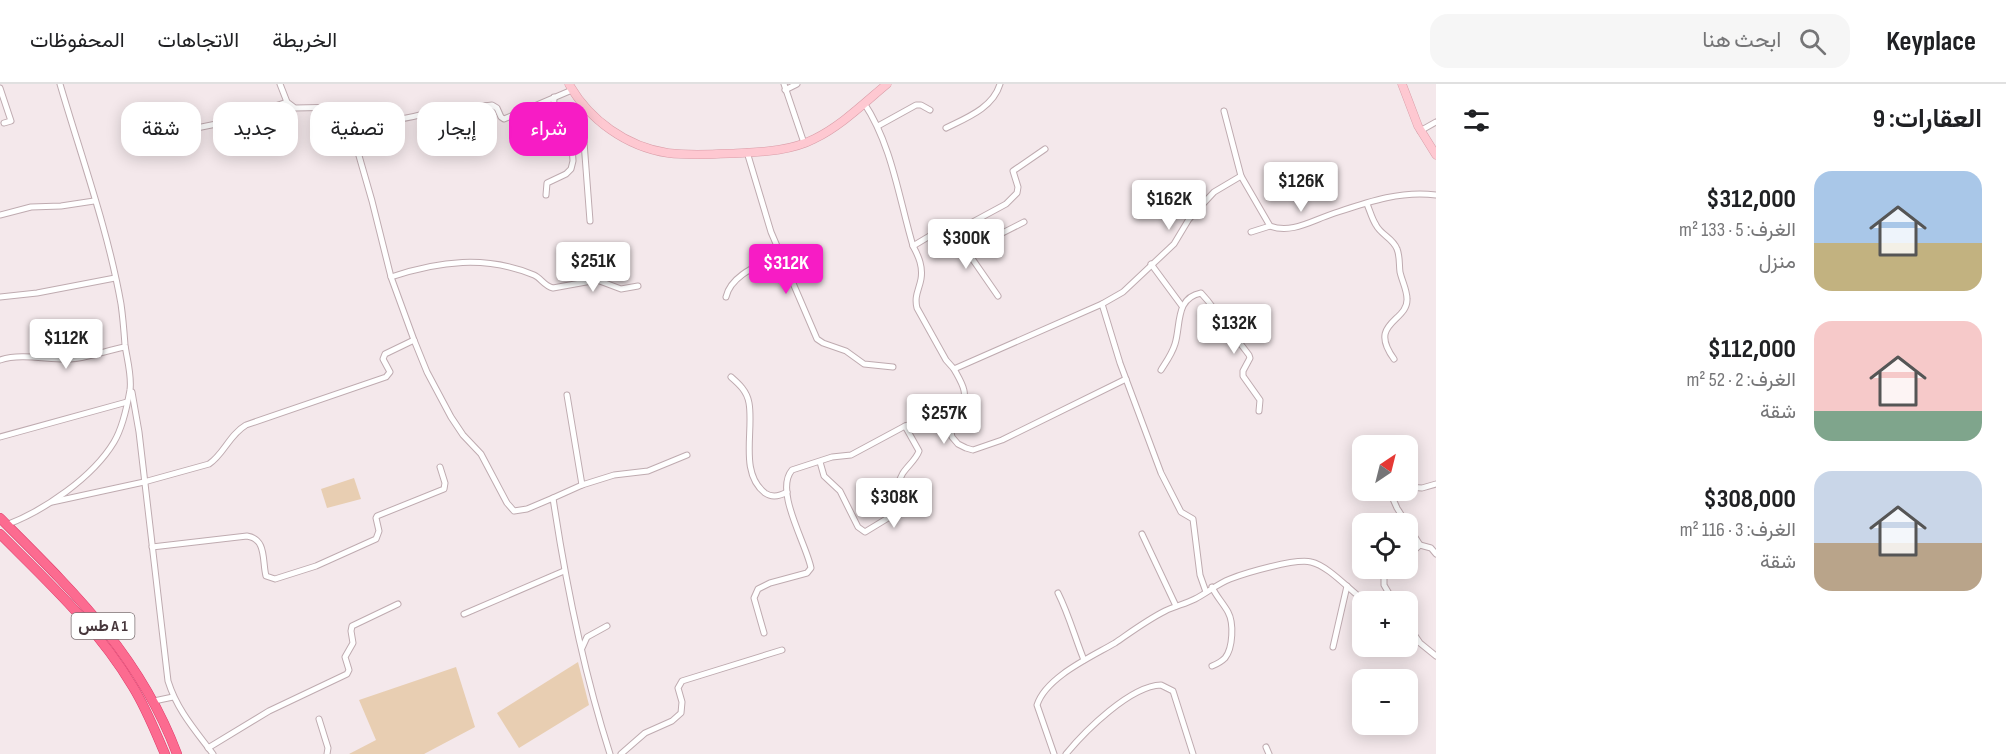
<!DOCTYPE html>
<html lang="ar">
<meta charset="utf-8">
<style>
:root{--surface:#fff;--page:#f6f6f6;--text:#202124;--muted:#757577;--line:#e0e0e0;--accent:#f71cc5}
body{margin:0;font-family:"Sofia Sans Condensed",Vazirmatn,sans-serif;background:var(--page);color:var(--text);direction:rtl;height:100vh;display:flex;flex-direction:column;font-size:22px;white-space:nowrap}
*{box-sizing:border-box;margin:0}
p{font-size:20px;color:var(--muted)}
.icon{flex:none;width:33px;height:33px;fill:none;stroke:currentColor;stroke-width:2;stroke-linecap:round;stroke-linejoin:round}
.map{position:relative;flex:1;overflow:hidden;direction:ltr}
.panel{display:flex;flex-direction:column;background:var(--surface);width:570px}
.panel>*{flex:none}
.banner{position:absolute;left:18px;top:18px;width:570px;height:54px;direction:rtl;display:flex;gap:12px}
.needle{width:39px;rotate:35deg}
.controls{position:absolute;left:1352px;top:351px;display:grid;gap:12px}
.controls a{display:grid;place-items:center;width:66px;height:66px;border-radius:12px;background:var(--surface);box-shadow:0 3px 15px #0003;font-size:30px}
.price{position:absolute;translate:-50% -51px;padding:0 14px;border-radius:6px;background:#fff;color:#222;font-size:20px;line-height:39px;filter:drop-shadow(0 2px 3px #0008)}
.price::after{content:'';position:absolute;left:50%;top:36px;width:18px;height:14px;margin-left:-9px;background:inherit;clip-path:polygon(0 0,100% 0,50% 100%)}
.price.on{background:var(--accent);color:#fff}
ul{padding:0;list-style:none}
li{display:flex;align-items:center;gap:18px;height:150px;padding:0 24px}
li span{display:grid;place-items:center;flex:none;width:168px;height:120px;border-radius:18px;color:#555}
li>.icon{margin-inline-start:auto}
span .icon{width:72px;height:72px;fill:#fffc;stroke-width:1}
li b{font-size:26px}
h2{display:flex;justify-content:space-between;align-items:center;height:72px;padding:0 24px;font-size:26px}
.pill{padding:0 21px;border-radius:18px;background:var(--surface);box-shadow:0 3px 15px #0003;font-size:21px;line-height:54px}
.pill.on{background:var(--accent);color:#fff}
header{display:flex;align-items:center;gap:36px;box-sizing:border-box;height:84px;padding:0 30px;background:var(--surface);border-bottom:2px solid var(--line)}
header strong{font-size:28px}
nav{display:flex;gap:33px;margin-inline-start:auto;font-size:21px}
.search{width:420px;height:54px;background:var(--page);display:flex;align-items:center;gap:15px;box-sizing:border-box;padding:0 21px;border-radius:18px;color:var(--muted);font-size:22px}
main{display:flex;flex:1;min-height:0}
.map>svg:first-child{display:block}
.green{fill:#e8ceb2}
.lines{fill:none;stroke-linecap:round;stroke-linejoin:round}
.street-casing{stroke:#bfabb0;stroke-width:7}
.secondary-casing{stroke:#d99da8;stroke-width:9}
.highway-casing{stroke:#dc3a69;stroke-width:10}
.street{stroke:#fff;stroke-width:5}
.secondary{stroke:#fec8d1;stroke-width:8}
.highway{stroke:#fc6b90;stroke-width:9}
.labels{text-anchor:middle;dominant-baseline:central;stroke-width:6;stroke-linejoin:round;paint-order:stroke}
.shield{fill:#fff;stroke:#7e7376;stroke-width:1.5}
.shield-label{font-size:16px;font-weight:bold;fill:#47373c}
</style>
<header>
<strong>Keyplace</strong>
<div class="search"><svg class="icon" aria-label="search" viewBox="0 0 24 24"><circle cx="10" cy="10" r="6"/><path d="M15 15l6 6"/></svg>ابحث هنا</div>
<nav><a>الخريطة</a><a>الاتجاهات</a><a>المحفوظات</a></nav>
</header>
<main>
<section class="panel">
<h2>العقارات: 9<svg class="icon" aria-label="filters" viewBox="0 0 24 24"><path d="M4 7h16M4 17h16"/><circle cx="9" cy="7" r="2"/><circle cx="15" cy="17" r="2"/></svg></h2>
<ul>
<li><span style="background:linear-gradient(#a9c7e8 60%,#c2b280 0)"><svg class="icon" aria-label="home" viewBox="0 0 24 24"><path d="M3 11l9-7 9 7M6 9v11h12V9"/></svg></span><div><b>$312,000</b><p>الغرف: 5 · 133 m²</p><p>منزل</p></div></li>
<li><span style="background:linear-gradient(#f6c9c9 75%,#7fa58c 0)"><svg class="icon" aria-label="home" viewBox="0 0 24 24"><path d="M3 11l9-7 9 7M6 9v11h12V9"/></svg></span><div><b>$112,000</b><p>الغرف: 2 · 52 m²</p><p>شقة</p></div></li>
<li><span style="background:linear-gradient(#c9d6e8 60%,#b9a48a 0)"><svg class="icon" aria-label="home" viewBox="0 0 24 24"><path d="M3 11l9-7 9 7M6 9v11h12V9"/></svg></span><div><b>$308,000</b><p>الغرف: 3 · 116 m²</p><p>شقة</p></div></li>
</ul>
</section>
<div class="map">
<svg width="1436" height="670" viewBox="0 0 1436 670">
<rect width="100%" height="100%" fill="#f4e8eb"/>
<g class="green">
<path d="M354,394L361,415L327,424L321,405Z"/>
<path d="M578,578L589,621L519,664L497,629Z"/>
<path d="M456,583L475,643L424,670H349L376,656L359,616Z"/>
</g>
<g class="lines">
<g class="street-casing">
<g id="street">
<path d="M280,0L287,18L295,24L345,23L372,117L391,193L414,256L427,288L451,333L463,351L481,370L507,419L514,427L527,425L553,414C566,501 583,586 610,670"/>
<path d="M784,0L804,59"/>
<path d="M0,4L11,37L4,39"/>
<path d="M785,6L797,0"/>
<path d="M864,19C892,61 899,115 913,162C919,173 923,183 921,195C919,206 914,212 917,224L946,276L954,285L1102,220L1120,279L1161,389L1181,428L1193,435L1200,491L1206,508"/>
<path d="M345,23L361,22C380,47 415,31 440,26C457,23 475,23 492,21L497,24L501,33L504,35L572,6"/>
<path d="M1224,27L1241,92L1270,142C1291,150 1311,137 1332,130C1365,119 1400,106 1436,111"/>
<path d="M554,40L581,54L584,58L590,137"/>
<path d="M878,42L916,21H921L930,26"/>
<path d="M946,44C966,34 993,24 1000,0"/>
<path d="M1420,47L1436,38"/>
<path d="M172,49L231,37L287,18"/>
<path d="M747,68L771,148L817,255L823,259L846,267L864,280L893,283"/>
<path d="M546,111L547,99L566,90L571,85L573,77L572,61L553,39L554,13"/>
<path d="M1367,120C1370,127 1372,135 1376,141C1381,151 1393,154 1397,165C1400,172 1399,181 1400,188C1402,197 1407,206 1407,215C1408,238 1367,238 1394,275"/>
<path d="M0,131L31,123L61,122L94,117"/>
<path d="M953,147L998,212"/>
<path d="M1251,148L1270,142"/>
<path d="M913,162L933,150L953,147L969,140L1006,120L1017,109L1018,103L1013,87L1045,65"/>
<path d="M967,167L1024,138"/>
<path d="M1151,180L1182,222"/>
<path d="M391,193C439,177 486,171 534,191C541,194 544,202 553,204L597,196L621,205L638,202"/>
<path d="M0,213L37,209L115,194"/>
<path d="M726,213C731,190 762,180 781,170"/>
<path d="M1102,220L1123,208L1174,160L1189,135L1214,108L1241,92"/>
<path d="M0,276C22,269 48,276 70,275C89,274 107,266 125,263"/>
<path d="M1161,286C1166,278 1172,270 1175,260C1181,241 1175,214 1201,209L1208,217L1249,271L1250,274L1243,287V292L1260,316L1259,327"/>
<path d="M731,293C739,300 747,307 749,319C754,347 739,389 765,409C772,414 780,412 787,408"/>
<path d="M132,308L139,348L168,597C177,626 195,646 213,670"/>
<path d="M567,311L582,401"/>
<path d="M947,329L952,353L958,360L966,364L973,366L1002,356L1126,295"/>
<path d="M0,353L127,318"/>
<path d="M820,378L824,392L840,407L858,443L865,448L906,423C905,415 898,408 899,400C900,386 915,379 919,367L905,342"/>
<path d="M1407,403L1422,404L1436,400"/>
<path d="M1389,406L1397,424L1420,461L1407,473"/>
<path d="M553,414L582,401L614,391L648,387L687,371"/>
<path d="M52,418L144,398L209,380C224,370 229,351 246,341L386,293L390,288L383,275L385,270L414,256"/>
<path d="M6,441C44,427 93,393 114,358C123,343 127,323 130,306C132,292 127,275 125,261C124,247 123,234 121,220C108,146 81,72 60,0"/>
<path d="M1142,450L1176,522"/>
<path d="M1420,461L1431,464L1436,470"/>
<path d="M152,463L247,452C267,455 262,477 266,492L275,495L316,482L376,455L379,447L376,434L377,432L444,405L445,399L440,383"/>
<path d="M1392,484L1384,494V501L1394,518"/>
<path d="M1212,503C1216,512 1223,519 1228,528C1234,539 1233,564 1225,574C1221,578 1217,580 1212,582"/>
<path d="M1058,509C1069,531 1075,554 1084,576"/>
<path d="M464,530L564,487"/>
<path d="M1407,540L1420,559L1436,572"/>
<path d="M764,549L754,514L758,505L770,499L807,489L811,484C806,459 774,407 792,386L832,373L851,371L905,342L960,323C970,310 961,298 954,285"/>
<path d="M1333,563L1347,502"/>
<path d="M582,564L587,553L607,542"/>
<path d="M154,617L173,613"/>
<path d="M319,635L328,664L327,670"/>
<path d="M1266,663L1269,670"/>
<path d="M208,664L269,627L347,590L349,586L345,573L353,559L351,547L352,542L398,520"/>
<path d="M621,670L645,649L672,637L681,629L682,618L678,604L682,597L782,566"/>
<path d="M1054,670L1037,621C1046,593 1091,573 1115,559C1131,548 1147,536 1165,527C1175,522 1185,520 1195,515C1207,509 1217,500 1230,495C1245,489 1296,474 1311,478C1329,482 1350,507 1366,518"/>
<path d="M1066,670C1085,647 1130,602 1161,601L1173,607L1193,670"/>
</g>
</g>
<g class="secondary-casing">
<g id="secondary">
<path d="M569,0C589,36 627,63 668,69C692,72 717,70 742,69C765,68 793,66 814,55C841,42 864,19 887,0"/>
<path d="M1402,0L1418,42L1436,71"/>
</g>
</g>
<g class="highway-casing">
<g id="highway">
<path d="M0,434C73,507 140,571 177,670"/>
<path d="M0,450C48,498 98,544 133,603C146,624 155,647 165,670"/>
</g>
</g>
<use href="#street" class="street"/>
<use href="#secondary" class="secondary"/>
<use href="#highway" class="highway"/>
</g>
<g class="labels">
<rect class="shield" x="71.5" y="529" width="63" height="26" rx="4.5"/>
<g class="shield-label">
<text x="103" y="542">طس A 1</text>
</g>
</g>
</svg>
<div class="controls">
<a><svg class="needle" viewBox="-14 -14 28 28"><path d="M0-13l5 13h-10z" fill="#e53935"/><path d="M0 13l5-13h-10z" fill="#757577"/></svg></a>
<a><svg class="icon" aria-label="locate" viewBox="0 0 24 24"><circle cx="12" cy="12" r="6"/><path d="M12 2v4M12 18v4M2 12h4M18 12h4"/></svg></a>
<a>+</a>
<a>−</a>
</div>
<b class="price" style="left:1301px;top:129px">$126K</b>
<b class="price" style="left:1169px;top:147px">$162K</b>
<b class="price" style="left:966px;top:186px">$300K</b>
<b class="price" style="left:593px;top:209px">$251K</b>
<b class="price on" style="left:786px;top:211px">$312K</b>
<b class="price" style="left:1234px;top:271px">$132K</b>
<b class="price" style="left:66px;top:286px">$112K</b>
<b class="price" style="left:944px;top:361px">$257K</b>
<b class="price" style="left:894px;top:445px">$308K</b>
<div class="banner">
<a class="pill on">شراء</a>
<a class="pill">إيجار</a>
<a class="pill">تصفية</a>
<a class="pill">جديد</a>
<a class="pill">شقة</a>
</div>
</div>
</main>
